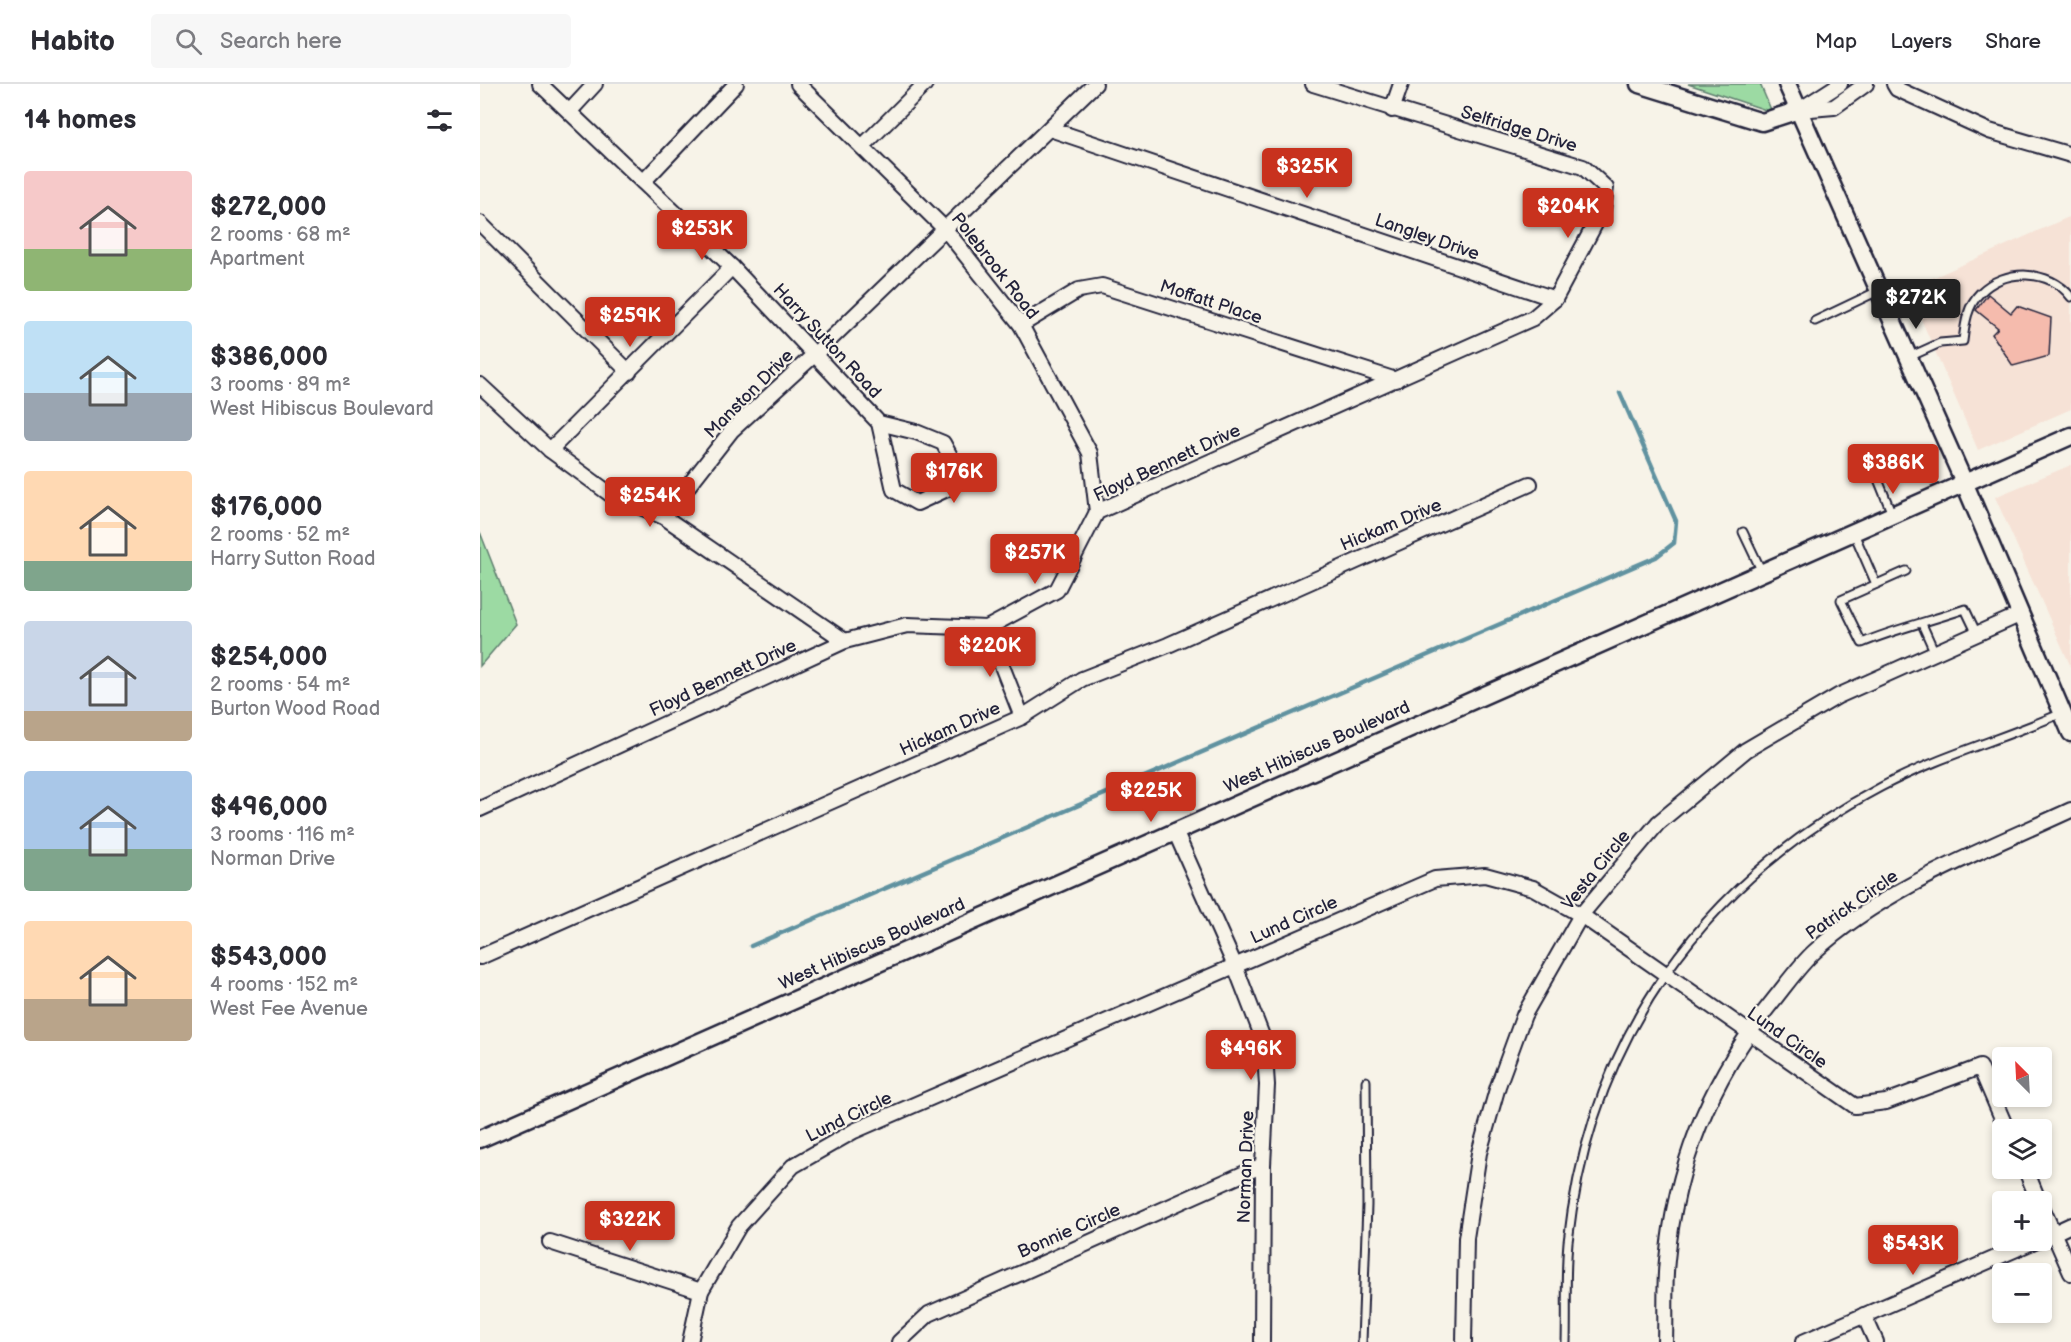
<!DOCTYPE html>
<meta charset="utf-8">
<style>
:root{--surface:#fff;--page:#f7f7f7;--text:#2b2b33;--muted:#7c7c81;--line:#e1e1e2;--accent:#c8321e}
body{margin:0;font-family:"Balsamiq Sans",sans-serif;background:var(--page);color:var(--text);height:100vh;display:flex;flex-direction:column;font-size:22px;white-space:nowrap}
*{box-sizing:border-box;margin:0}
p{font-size:20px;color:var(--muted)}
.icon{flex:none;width:33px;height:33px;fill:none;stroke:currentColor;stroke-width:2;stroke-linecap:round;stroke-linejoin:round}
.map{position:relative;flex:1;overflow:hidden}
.side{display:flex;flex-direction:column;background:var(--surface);width:480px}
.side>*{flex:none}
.needle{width:39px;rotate:336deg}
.controls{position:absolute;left:1512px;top:963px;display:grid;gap:12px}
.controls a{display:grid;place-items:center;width:60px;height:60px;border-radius:6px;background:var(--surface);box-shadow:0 3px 9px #0003;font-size:30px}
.price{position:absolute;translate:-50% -51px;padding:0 14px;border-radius:6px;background:var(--accent);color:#fff;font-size:20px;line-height:39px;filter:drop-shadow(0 2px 3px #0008)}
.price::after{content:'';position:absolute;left:50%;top:36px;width:18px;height:14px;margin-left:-9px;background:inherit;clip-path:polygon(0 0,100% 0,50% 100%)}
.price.current{background:#222;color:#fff}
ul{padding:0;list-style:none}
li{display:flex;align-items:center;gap:18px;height:150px;padding:0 24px}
li span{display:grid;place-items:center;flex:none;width:168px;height:120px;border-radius:6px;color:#555}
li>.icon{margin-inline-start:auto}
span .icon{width:72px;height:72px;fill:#fffc;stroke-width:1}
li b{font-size:26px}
h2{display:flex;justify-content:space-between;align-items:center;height:72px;padding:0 24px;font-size:26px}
header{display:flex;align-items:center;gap:36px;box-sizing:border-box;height:84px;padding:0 30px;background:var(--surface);border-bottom:2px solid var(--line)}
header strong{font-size:28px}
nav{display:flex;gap:33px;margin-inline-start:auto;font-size:21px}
.search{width:420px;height:54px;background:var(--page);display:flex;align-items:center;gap:15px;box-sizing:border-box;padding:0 21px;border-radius:6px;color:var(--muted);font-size:22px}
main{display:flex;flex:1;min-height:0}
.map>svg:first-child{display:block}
.built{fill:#f6e2d6}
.green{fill:#9cdaa3;stroke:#5f7e6f;stroke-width:1.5}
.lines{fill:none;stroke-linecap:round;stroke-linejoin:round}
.stream{stroke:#6192a0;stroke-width:4.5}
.building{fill:#f5bbad;stroke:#22223b;stroke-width:1.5}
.service-casing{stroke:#22223b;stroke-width:11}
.minor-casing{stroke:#22223b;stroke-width:18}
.tertiary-casing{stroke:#22223b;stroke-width:21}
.service{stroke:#f7f3e8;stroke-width:7}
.minor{stroke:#f7f3e8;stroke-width:14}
.tertiary{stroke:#f7f3e8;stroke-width:16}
.labels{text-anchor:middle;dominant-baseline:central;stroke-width:4.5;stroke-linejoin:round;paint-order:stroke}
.street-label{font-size:18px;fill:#22223b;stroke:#f7f3e8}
</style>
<header>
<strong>Habito</strong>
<div class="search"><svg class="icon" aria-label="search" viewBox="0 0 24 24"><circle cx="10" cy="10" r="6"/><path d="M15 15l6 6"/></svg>Search here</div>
<nav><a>Map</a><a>Layers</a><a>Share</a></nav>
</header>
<main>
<section class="side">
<h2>14 homes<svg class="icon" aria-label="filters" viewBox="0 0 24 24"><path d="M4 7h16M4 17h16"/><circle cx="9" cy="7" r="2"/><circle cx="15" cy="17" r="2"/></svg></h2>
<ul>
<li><span style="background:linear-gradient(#f6c9c9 65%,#8fb573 0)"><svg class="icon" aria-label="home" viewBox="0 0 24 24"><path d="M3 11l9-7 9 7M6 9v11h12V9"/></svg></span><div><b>$272,000</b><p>2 rooms · 68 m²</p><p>Apartment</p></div></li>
<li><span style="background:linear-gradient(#bfe0f5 60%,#9aa5b1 0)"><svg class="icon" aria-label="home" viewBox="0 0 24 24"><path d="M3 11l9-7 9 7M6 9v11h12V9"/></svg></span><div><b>$386,000</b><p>3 rooms · 89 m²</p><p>West Hibiscus Boulevard</p></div></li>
<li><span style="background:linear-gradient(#ffd9b3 75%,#7fa58c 0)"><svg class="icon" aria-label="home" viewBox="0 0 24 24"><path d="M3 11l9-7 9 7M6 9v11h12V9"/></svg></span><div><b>$176,000</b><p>2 rooms · 52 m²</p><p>Harry Sutton Road</p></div></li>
<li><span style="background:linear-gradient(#c9d6e8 75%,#b9a48a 0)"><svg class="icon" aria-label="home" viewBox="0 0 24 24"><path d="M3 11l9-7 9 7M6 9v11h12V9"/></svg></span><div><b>$254,000</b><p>2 rooms · 54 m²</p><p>Burton Wood Road</p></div></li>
<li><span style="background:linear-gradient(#a9c7e8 65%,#7fa58c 0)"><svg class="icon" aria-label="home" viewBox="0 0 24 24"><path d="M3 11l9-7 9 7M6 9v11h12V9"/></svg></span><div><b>$496,000</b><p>3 rooms · 116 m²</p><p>Norman Drive</p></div></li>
<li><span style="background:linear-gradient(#ffd9b3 65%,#b9a48a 0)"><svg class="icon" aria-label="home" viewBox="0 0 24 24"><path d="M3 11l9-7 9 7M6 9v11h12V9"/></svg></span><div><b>$543,000</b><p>4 rooms · 152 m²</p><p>West Fee Avenue</p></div></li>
</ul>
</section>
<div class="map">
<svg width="1591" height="1258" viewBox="0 0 1591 1258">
<rect width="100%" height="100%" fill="#f7f3e8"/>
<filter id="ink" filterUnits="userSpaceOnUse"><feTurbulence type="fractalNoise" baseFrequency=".0167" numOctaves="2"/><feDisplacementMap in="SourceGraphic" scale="12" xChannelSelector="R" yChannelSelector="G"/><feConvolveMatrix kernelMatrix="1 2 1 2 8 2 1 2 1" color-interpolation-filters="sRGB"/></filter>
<g filter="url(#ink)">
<g class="built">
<path d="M1591,132V325L1498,366L1428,205Z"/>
<path d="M1591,381V583L1515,413Z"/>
</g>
<g class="green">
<path d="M1208,0H1280L1292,28Z"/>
<path d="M0,448L36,540L0,582Z"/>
</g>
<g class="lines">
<path class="stream" d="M271,862L1176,473L1194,459L1196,437L1140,309"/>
</g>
<path class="building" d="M1508,210L1531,229L1537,222L1571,234L1569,272L1533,282L1512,250L1518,244L1496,226Z"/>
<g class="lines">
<g class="service-casing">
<g id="service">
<path d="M1335,237L1398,207"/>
<path d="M1429,273L1460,259L1483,257C1485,240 1487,222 1500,209C1525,184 1569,185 1591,213"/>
<path d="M1395,388L1412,430"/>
<path d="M1373,447L1396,500"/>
<path d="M1263,448L1282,488"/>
<path d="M1426,487L1361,516L1382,559C1415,545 1450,537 1485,525L1497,550"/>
<path d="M1442,540L1455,569"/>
<path d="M882,1258L887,1121L886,997"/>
<path d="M1086,1258C1087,1225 1085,1191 1088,1158C1110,954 1222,798 1401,703C1459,672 1523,655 1582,629"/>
</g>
</g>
<g class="minor-casing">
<g id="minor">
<path d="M60,0L252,183L399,339L414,406L437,419L467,405L475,381L463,359L436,348L399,339"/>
<path d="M318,0L465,145L541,241L610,369L617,428"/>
<path d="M1414,0L1417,5L1509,47L1591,71"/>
<path d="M1321,25L1360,0"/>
<path d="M912,26L921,0"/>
<path d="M1319,26L1354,23L1386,0"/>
<path d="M90,27L115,0"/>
<path d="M570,45L1075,215"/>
<path d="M382,63L445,0"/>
<path d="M163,98L256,0"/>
<path d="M0,139L149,288"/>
<path d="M541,241L599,206L622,202L916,296"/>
<path d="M0,301L70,366L130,410L184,433L365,557"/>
<path d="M70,366L252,183"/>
<path d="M184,433L252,346L335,270L615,0"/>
<path d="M507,544L542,633"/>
<path d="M0,725L365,557L427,541L507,544L577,506L617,428L1053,234L1075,215L1123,125L1126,104L1103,83L833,0"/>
<path d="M695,747L755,882L784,957L787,1001L783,1081L782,1258"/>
<path d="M0,873L542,633L602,595L688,561L1050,400"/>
<path d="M1545,1084L1559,1118"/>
<path d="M1562,1123L1591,1189"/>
<path d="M1565,1153L1591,1141"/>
<path d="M70,1158L221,1207"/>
<path d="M1384,1231L1396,1258"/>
<path d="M210,1258L221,1207L259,1142L313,1082L374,1047L955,795L1005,791L1053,804L1101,831L1375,1022L1406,1018L1500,983L1527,1046"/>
<path d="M419,1258L449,1230L783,1081"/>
<path d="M984,1258L986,1154L999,1069L1018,1002L1044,931L1101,831L1178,739L1266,666L1358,612L1539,531"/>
<path d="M1185,1258C1186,1231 1184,1203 1187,1176C1196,1078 1234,989 1296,913C1308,898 1320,881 1334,868C1404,803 1505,766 1591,726"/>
<path d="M1323,1258L1557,1156"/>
</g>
</g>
<g class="tertiary-casing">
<g id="tertiary">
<path d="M1159,0L1282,38L1319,26"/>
<path d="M1307,0L1484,398L1591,649"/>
<path d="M0,1055L1591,352"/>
</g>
</g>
<use href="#service" class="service"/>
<use href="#minor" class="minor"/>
<use href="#tertiary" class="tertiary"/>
</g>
</g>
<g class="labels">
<g class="street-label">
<text transform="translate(1039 45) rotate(17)">Selfridge Drive</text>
<text transform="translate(947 153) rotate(19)">Langley Drive</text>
<text transform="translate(515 182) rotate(52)">Polebrook Road</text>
<text transform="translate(731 218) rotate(18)">Moffatt Place</text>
<text transform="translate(347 257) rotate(47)">Harry Sutton Road</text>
<text transform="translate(269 310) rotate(-45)">Manston Drive</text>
<text transform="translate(687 379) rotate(-25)">Floyd Bennett Drive</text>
<text transform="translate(911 441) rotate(-23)">Hickam Drive</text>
<text transform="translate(243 594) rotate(-25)">Floyd Bennett Drive</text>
<text transform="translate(470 645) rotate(-24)">Hickam Drive</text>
<text transform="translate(837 663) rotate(-24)">West Hibiscus Boulevard</text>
<text transform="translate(1116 786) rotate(-51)">Vesta Circle</text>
<text transform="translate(1372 821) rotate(-35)">Patrick Circle</text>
<text transform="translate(814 836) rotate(-24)">Lund Circle</text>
<text transform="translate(392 860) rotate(-24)">West Hibiscus Boulevard</text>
<text transform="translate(1307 954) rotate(35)">Lund Circle</text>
<text transform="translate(369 1033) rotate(-26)">Lund Circle</text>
<text transform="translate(766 1083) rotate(-88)">Norman Drive</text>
<text transform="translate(589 1147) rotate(-24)">Bonnie Circle</text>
</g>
</g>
</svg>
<div class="controls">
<a><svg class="needle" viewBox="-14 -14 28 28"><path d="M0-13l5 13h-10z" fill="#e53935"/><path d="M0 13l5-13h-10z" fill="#7c7c81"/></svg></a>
<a><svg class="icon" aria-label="layers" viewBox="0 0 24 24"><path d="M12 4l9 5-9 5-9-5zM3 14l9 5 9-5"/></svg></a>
<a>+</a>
<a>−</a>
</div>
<b class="price" style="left:827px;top:115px">$325K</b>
<b class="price" style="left:1088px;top:155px">$204K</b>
<b class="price" style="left:222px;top:177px">$253K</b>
<b class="price current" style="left:1436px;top:246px">$272K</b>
<b class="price" style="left:150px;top:264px">$259K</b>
<b class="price" style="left:1413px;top:411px">$386K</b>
<b class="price" style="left:474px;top:420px">$176K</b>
<b class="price" style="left:170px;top:444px">$254K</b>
<b class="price" style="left:555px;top:501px">$257K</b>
<b class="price" style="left:510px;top:594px">$220K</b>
<b class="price" style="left:671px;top:739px">$225K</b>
<b class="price" style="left:771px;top:997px">$496K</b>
<b class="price" style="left:150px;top:1168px">$322K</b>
<b class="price" style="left:1433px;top:1192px">$543K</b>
</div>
</main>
